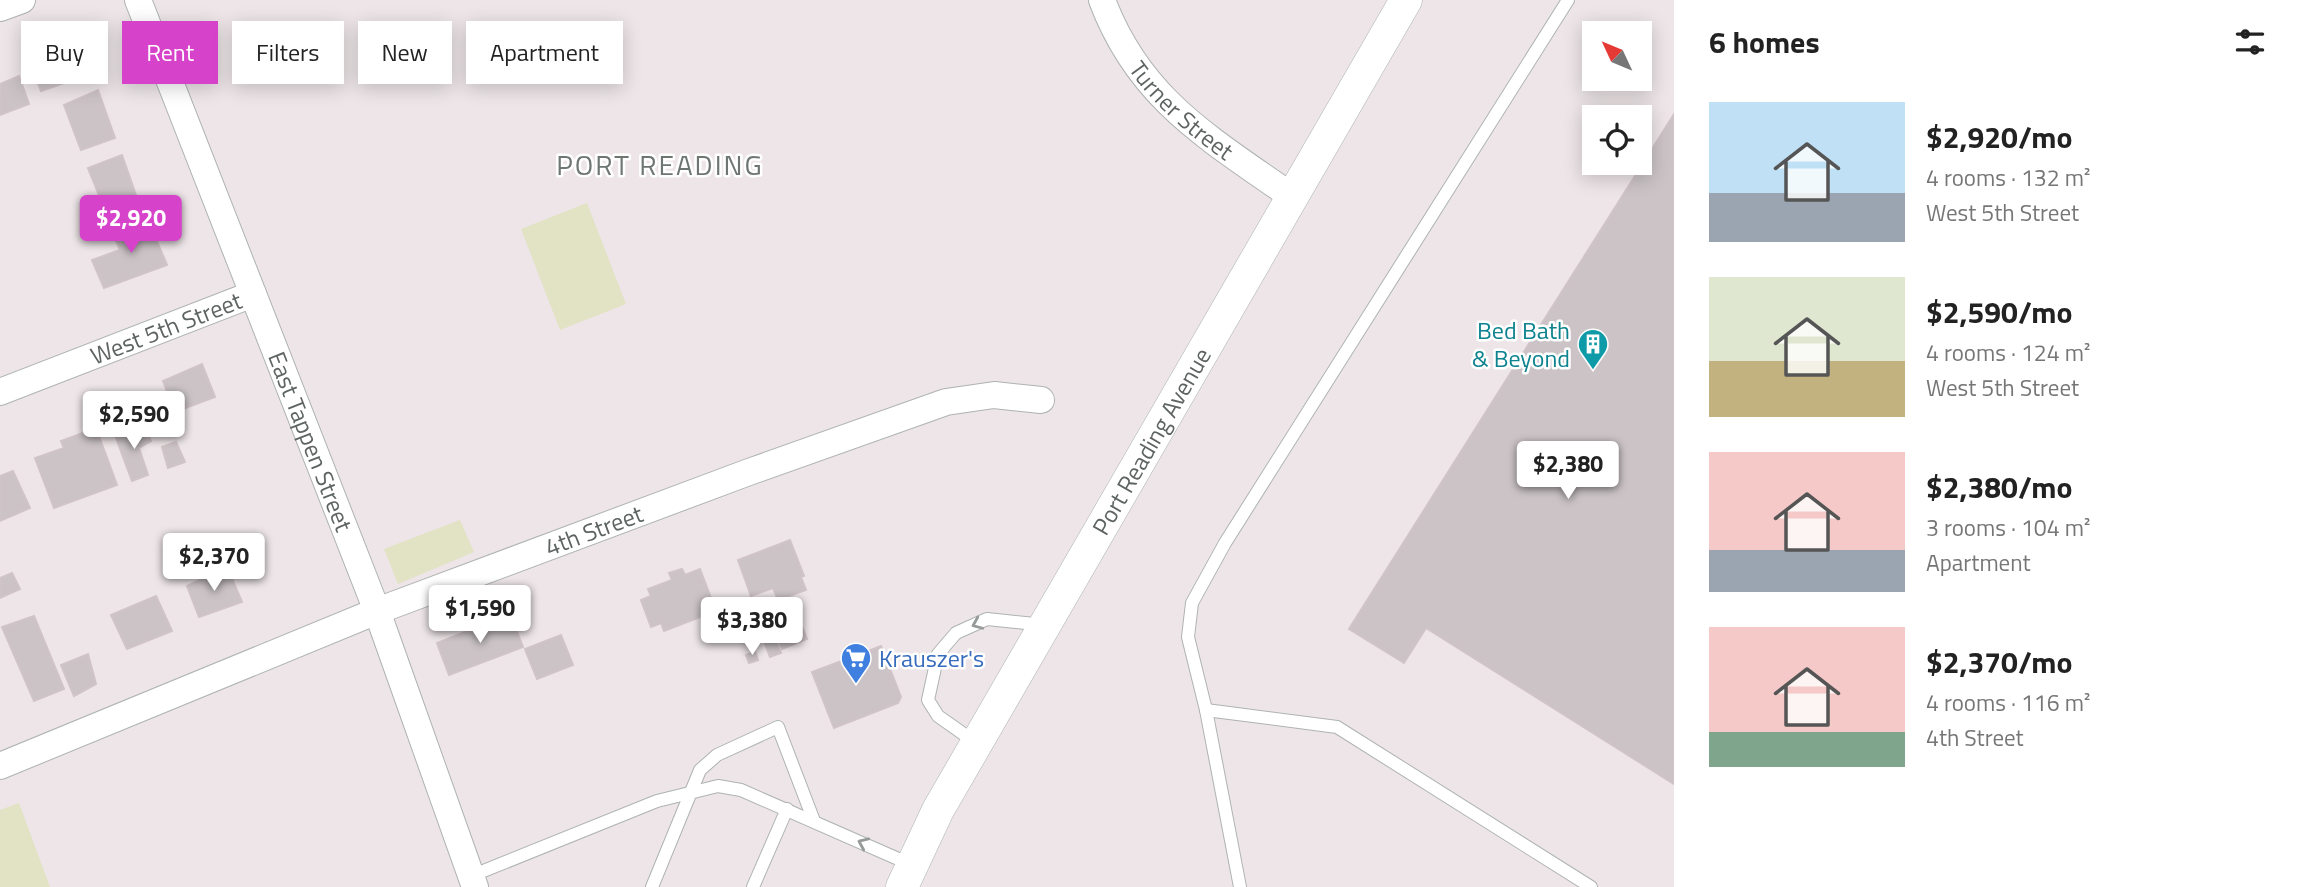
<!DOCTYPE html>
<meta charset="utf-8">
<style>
:root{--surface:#fff;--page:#f2f2f2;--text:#222;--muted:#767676;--accent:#d742cb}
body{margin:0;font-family:"Titillium Web",sans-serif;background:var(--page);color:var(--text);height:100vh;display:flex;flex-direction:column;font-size:26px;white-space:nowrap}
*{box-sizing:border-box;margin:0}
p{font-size:23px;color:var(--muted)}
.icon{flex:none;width:38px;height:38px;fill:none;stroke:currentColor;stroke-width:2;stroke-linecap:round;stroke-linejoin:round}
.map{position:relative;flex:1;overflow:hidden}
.drawer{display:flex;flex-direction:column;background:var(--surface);width:630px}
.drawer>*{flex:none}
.banner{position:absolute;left:21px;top:21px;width:665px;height:63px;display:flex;gap:14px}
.needle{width:46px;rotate:314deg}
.fabs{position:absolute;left:1582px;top:21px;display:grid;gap:14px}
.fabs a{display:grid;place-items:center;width:70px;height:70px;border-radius:0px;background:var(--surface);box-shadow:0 4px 18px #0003;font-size:35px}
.price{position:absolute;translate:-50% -60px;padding:0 16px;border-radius:7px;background:#fff;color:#222;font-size:23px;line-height:46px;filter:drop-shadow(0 2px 4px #0008)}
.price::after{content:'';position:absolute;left:50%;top:42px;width:21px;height:16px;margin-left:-10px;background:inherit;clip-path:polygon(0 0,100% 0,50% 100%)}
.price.current{background:var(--accent);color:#fff}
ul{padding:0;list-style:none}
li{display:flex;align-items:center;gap:21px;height:175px;padding:0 35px}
li span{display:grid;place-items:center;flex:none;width:196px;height:140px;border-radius:0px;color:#555}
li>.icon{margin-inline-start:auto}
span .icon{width:84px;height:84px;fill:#fffc;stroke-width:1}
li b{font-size:30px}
h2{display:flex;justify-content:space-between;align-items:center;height:84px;padding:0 35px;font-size:30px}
.pill{padding:0 24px;border-radius:0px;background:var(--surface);box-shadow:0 4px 18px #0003;font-size:24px;line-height:63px}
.pill.current{background:var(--accent);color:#fff}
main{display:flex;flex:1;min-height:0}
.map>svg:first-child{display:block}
.green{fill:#e2e2c4}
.building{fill:#cbc3c6;stroke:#d1c4c8;stroke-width:2}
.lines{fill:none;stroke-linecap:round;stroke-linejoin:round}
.service-casing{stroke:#aeb3b2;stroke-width:14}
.minor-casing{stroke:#aeb3b2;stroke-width:28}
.tertiary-casing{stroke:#aeb3b2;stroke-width:33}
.service{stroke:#fff;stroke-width:12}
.minor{stroke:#fff;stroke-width:26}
.tertiary{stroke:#fff;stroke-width:32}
.oneway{stroke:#969a98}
.labels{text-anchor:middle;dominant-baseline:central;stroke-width:5;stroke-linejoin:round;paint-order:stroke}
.street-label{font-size:24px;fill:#5d6461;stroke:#fff}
.culture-label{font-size:24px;fill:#0d838f;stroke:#fff;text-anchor:end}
.shop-label{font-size:24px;fill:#366cbe;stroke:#fff;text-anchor:start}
.quarter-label{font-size:28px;letter-spacing:2px;fill:#6e7672;stroke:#fff}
</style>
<main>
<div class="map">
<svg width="1674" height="887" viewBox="0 0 1674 887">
<rect width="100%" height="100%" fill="#ede5e7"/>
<g class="green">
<path d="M587,203L626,304L560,330L521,229Z"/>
<path d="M460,520L474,552L398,584L384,549Z"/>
<path d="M19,803L50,887H0V810Z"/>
</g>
<g class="building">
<path d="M72,29L91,74L41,91L24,47Z"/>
<path d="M19,76L29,104L0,115V84Z"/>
<path d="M98,90L115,138L81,150L64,105Z"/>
<path d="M1674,114V784L1426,628L1404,663L1349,629Z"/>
<path d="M122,155L138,201L107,215L88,168Z"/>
<path d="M147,218L167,265L104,288L92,260L120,250L113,233Z"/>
<path d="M202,364L215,397L175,412L163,381Z"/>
<path d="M144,425L151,441L139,448L148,475L132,481L115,435Z"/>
<path d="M96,428L117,485L54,508L35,458L64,448L61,441Z"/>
<path d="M176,442L185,462L168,468L162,447Z"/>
<path d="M13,471L30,508L0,521V476Z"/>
<path d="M790,540L804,576L801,577L806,590L778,600L773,588L751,596L738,560Z"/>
<path d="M227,567L242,602L199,617L187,586Z"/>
<path d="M682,569L685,575L700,569L716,611L664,631L661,623L651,627L641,600L651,596L648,589L672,580L669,573Z"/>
<path d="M12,573L20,589L0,598V578Z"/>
<path d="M156,596L172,631L127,649L111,615Z"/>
<path d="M792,603L807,639L782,649L767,613Z"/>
<path d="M510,614L523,647L449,675L437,643Z"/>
<path d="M34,616L64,689L34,701L2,627Z"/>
<path d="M561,635L573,665L537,679L525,649Z"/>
<path d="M775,639L781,653L770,657L765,644Z"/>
<path d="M881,646L901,697L898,703L834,728L812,672Z"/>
<path d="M755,651L758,660L749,663L746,655Z"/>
<path d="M88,654L96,684L74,696L61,665Z"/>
</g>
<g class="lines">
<g class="service-casing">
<g id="service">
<path d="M1206,710L1337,727L1591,887"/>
<path d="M975,742L938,716L928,700L938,654L956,633L987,619L1044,625"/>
<path d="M471,876L657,801L718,786L741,790L912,865"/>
<path d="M652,887L700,770L717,755L778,727L814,821"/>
<path d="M753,887L787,809"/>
<path d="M1240,887L1206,710L1188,637L1192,603L1225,543L1568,0"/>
</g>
</g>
<g class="minor-casing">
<g id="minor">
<path id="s1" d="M138,0L377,611L475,887"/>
<path id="s2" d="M1102,0C1139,99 1209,138 1291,196"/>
<path d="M0,8L22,0"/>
<path id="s3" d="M0,392L253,294"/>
<path id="s4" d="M0,766L377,611L749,472L946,402L994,395L1041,400"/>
</g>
</g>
<g class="tertiary-casing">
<g id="tertiary">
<path id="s5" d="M902,887L938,810L1406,0"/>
</g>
</g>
<use href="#service" class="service"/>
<use href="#minor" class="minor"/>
<use href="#tertiary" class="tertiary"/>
</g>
<defs><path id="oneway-chevron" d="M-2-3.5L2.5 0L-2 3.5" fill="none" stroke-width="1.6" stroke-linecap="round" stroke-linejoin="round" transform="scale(1.75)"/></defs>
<g class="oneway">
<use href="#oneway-chevron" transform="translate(977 624) rotate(157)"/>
<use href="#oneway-chevron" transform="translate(863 843) rotate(-156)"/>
</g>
<defs>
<g id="building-pin" transform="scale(1.575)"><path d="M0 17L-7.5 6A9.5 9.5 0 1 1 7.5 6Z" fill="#0f9aa8" stroke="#fff"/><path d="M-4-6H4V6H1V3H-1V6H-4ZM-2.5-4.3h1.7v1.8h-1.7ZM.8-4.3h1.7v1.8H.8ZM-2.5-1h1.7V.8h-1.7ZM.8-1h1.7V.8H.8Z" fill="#fff"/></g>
<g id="supermarket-pin" transform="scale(1.575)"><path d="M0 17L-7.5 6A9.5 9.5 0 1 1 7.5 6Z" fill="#3f7fe0" stroke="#fff"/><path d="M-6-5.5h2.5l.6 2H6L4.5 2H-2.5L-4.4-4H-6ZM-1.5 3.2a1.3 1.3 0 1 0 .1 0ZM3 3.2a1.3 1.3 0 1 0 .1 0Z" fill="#fff"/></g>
</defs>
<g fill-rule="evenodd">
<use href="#building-pin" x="1593" y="344"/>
<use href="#supermarket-pin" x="856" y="658"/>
</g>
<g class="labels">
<g class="street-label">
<text stroke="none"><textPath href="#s2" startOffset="138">Turner Street</textPath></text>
<text stroke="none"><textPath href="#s3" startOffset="178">West 5th Street</textPath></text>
<text stroke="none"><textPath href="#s1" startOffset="474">East Tappen Street</textPath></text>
<text stroke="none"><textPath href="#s5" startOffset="511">Port Reading Avenue</textPath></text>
<text stroke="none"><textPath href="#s4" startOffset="639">4th Street</textPath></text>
</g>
<g class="culture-label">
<text x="1570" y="330">Bed Bath<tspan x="1570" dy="28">&amp; Beyond</tspan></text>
</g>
<g class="shop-label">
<text x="879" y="658">Krauszer's</text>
</g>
<g class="quarter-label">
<text x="660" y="164">PORT READING</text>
</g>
</g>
</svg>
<div class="fabs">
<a><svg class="needle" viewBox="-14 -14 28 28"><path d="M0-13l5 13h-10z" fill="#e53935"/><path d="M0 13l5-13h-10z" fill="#767676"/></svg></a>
<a><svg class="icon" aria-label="locate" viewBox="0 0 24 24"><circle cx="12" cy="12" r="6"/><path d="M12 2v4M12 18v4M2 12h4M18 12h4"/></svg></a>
</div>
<b class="price current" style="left:131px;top:255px">$2,920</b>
<b class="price" style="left:134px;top:451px">$2,590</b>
<b class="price" style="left:1568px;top:501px">$2,380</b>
<b class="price" style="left:214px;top:593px">$2,370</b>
<b class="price" style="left:480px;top:645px">$1,590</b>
<b class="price" style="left:752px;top:657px">$3,380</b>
<div class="banner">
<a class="pill">Buy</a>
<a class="pill current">Rent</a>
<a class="pill">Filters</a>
<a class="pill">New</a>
<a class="pill">Apartment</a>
</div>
</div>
<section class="drawer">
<h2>6 homes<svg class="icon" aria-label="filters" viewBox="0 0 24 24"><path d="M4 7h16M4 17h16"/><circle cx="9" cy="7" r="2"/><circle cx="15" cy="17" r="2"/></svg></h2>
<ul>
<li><span style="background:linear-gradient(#bfe0f5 65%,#9aa5b1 0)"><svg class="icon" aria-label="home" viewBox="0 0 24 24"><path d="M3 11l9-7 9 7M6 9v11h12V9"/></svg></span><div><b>$2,920/mo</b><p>4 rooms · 132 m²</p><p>West 5th Street</p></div></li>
<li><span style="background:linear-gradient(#dfe7d0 60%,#c2b280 0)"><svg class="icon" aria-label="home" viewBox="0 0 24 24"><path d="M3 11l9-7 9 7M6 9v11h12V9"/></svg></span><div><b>$2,590/mo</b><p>4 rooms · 124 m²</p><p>West 5th Street</p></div></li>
<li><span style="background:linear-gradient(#f6c9c9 70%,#9aa5b1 0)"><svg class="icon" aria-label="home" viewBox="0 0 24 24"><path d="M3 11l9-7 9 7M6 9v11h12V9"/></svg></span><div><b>$2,380/mo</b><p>3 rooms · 104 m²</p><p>Apartment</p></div></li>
<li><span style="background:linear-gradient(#f6c9c9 75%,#7fa58c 0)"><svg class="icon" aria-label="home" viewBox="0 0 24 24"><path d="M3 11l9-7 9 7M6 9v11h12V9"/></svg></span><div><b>$2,370/mo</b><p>4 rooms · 116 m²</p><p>4th Street</p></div></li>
</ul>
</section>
</main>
